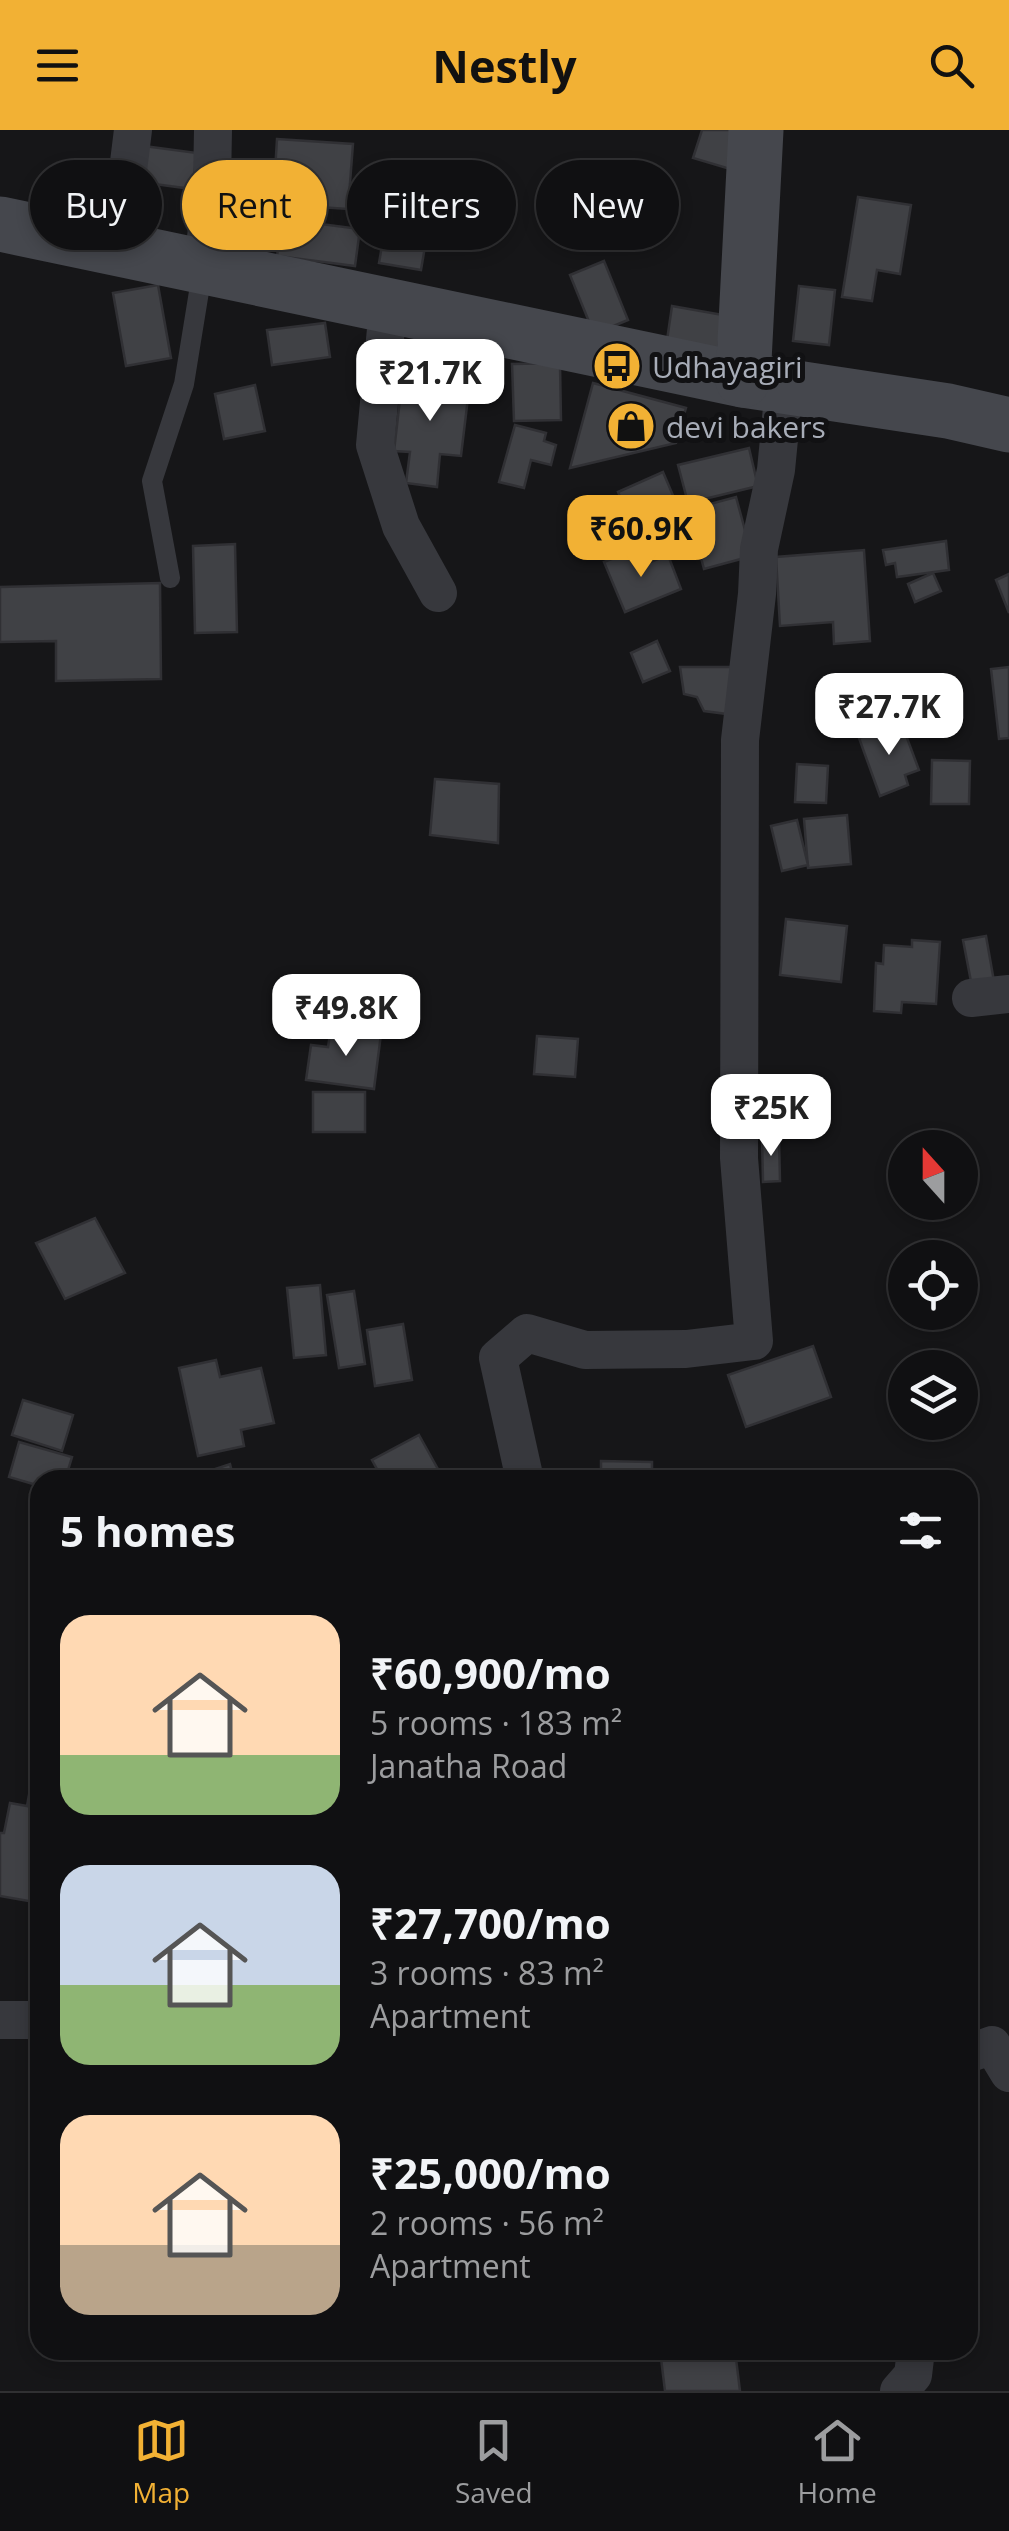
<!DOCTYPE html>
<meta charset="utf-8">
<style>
:root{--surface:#101012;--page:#1e1e20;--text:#f1f3f6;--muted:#9c9d9f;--line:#303032;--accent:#f2b134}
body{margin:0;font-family:"Open Sans",sans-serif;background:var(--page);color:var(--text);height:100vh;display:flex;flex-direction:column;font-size:38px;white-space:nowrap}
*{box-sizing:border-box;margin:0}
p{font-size:32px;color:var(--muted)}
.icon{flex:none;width:55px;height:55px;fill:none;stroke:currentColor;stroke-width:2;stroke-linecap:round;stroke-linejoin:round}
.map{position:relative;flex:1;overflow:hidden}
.drawer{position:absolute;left:30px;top:1340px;width:948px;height:890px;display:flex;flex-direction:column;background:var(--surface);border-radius:30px;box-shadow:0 5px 15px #0003,0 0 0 2px var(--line)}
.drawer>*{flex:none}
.hud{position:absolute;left:30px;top:30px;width:950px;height:90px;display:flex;gap:20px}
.needle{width:65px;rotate:339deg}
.controls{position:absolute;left:888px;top:1000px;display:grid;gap:20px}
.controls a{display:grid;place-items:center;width:90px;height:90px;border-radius:50%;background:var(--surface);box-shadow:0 5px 15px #0003,0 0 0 2px var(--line);font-size:50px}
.price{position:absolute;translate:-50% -85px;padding:0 22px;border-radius:20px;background:#fff;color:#222;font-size:32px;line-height:65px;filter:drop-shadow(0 2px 5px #0008)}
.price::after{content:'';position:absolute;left:50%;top:60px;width:30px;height:22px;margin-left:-15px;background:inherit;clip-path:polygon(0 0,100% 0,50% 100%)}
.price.on{background:var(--accent);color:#111}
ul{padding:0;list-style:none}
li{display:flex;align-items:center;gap:30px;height:250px;padding:0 30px}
li span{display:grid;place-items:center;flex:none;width:280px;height:200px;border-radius:30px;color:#555}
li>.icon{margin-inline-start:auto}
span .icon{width:120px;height:120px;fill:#fffc;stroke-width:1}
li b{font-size:42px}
h2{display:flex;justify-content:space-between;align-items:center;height:120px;padding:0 30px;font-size:42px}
.pill{padding:0 35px;border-radius:45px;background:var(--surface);box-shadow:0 5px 15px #0003,0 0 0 2px var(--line);font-size:35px;line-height:90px}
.pill.on{background:var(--accent);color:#111}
header{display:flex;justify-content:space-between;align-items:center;height:130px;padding:0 30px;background:var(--accent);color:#111;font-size:45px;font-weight:700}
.tab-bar{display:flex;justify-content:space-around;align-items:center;height:140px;border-top:2px solid var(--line);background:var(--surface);font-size:28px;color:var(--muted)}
.tab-bar a{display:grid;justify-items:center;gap:5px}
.tab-bar .on{color:var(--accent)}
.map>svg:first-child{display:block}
.building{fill:#404145;stroke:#303034;stroke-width:2.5}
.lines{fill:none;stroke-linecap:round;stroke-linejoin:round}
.lane{stroke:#37383d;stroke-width:20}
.street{stroke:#37383d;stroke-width:38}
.secondary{stroke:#45474d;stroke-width:55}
.labels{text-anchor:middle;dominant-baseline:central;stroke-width:10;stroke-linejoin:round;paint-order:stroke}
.poi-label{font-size:30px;fill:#a8adb8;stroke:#111113;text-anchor:start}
</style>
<header><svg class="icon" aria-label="menu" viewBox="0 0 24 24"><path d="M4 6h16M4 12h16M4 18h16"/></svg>Nestly<svg class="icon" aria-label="search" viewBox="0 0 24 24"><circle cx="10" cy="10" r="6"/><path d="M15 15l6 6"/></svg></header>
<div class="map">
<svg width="1009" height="2261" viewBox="0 0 1009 2261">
<rect width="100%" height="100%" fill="#161618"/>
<g class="building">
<path d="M702,0H742L730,39L693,28Z"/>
<path d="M277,9L353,14L348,79L273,74Z"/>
<path d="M144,16L197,23L192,59L139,52Z"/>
<path d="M858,67L911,75L900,144L877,140L872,171L842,167Z"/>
<path d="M282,89L360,99L355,136L277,126Z"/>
<path d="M386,92L428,99L421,140L379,133Z"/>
<path d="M604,131L628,190L594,204L570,145Z"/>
<path d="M158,155L171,228L126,236L113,163Z"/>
<path d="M799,156L835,160L829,215L793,211Z"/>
<path d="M672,176L723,185L717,225L666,217Z"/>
<path d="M325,193L330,227L272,235L267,200Z"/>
<path d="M560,233L561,290L514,291L512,234Z"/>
<path d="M403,243L470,251L461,326L440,324L437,357L406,353L410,322L394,321Z"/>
<path d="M593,253L686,278L676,313L570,338Z"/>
<path d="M255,255L265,301L224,309L215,264Z"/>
<path d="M515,295L546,303L544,311L556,315L551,335L531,330L524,358L499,352Z"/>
<path d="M749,318L758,356L688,373L678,335Z"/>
<path d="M663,342L689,403L644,422L618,362Z"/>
<path d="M736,367L752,426L704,439L688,380Z"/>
<path d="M946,411L949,440L897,447L895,433L886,435L883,420Z"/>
<path d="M235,414L237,502L195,503L193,416Z"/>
<path d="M864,420L870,511L834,514L833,492L780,496L776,427Z"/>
<path d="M631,421L638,437L668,425L681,459L625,482L604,432Z"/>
<path d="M933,443L941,461L915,472L908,454Z"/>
<path d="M1009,444V483L996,450Z"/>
<path d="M160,453L161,549L56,551V511L0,512V457Z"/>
<path d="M657,511L670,541L643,552L631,523Z"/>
<path d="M680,537H733L727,584L704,581L697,567L684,564Z"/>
<path d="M1009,537V608L999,609L991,539Z"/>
<path d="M901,592L919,640L905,645L908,655L880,666L859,608Z"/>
<path d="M932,630L970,631L969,674H931Z"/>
<path d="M797,634L828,636L826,673L795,672Z"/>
<path d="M435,649L499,654L498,713L430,705Z"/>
<path d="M847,685L851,734L808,738L804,689Z"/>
<path d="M797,690L808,735L782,741L771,696Z"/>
<path d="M786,789L847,796L841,852L780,845Z"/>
<path d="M986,806L995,857L973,862L963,810Z"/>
<path d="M912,810L940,812L936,874L902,872L901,883L874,881L876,833L883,834L884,815L912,817Z"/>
<path d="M331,898L381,904L374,959L306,950L311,915L328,917Z"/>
<path d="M537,906L578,909L575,947L534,944Z"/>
<rect x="313" y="962" width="52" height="40"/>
<path d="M762,1007H779L780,1051L763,1052Z"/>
<path d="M95,1088L125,1143L65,1169L36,1113Z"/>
<path d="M320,1155L326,1225L294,1228L287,1158Z"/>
<path d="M354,1161L365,1234L339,1238L327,1165Z"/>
<path d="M403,1194L412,1250L375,1256L367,1200Z"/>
<path d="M813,1216L831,1267L746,1297L728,1245Z"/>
<path d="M216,1230L220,1247L261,1238L274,1293L241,1300L244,1316L198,1326L179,1238Z"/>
<path d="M23,1270L73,1285L62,1321L12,1305Z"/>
<path d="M419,1305L444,1350H383L372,1330Z"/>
<path d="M19,1312L72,1327L65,1350H40V1356L9,1347Z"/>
<path d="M601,1331L652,1332V1350H601Z"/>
<path d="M230,1334L234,1350H189L188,1348Z"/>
<path d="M30,1659L40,1660V1773L0,1766V1703H4L10,1673L27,1676Z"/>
<path d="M660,2220H735L740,2261H665Z"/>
</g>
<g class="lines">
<path class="lane" d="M170,448L152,351L184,254L203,137"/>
<g class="street">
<path d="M118,121L133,0"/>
<path d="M203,135L212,53L213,0"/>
<path d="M388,178L375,315L401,396L438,463"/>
<path d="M971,868L1009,864"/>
<path d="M525,1350L498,1228L527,1203L585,1220L686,1219L754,1211L739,1028L740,610L757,464L759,419L776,340L784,257"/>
<path d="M0,1890H40"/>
<path d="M968,1924L992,1915L1009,1943"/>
<path d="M899,2261L913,2245L916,2220"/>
</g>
<g class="secondary">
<path d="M0,94L743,250L948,281L1009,295"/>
<path d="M743,250L756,0"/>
</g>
</g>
<defs>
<g id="bus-disc" transform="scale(2.5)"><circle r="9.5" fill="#f2b134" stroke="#111113"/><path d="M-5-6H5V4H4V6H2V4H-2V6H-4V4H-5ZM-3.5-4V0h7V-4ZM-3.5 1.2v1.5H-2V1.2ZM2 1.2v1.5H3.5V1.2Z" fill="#111"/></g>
<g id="shop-disc" transform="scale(2.5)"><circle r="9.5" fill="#f2b134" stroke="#111113"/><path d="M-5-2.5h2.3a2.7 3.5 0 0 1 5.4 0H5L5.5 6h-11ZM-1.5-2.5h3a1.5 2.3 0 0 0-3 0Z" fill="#111"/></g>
</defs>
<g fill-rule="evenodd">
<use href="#bus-disc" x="617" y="236"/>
<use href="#shop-disc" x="631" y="296"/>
</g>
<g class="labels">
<g class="poi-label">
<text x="652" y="236">Udhayagiri</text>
<text x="666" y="296">devi bakers</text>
</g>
</g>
</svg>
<div class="controls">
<a><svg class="needle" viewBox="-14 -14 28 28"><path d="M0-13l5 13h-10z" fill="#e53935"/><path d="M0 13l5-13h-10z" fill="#9c9d9f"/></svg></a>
<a><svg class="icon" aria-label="locate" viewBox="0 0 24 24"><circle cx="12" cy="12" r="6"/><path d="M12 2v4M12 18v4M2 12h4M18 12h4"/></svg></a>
<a><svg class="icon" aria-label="layers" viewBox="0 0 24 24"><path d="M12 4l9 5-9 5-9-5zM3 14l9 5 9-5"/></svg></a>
</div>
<b class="price" style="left:430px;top:294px">₹21.7K</b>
<b class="price on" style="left:641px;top:450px">₹60.9K</b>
<b class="price" style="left:889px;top:628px">₹27.7K</b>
<b class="price" style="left:346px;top:929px">₹49.8K</b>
<b class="price" style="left:771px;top:1029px">₹25K</b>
<div class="hud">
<a class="pill">Buy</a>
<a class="pill on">Rent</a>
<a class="pill">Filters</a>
<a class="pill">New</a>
</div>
<section class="drawer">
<h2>5 homes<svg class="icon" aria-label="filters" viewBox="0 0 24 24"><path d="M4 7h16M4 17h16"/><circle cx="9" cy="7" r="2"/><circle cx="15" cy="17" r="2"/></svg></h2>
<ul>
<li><span style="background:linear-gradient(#ffd9b3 70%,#8fb573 0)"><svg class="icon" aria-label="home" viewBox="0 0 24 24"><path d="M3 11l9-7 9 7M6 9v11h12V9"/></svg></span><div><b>₹60,900/mo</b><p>5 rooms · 183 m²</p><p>Janatha Road</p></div></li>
<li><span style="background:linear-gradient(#c9d6e8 60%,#8fb573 0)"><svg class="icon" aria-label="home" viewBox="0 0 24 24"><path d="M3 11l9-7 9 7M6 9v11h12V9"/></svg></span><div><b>₹27,700/mo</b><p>3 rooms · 83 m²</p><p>Apartment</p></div></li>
<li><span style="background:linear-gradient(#ffd9b3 65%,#b9a48a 0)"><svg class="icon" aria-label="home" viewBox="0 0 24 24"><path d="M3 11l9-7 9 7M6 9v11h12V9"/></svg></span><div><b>₹25,000/mo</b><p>2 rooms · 56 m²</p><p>Apartment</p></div></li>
</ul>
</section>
</div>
<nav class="tab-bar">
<a class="on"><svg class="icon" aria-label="map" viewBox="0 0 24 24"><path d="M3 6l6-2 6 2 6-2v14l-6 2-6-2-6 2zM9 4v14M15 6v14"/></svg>Map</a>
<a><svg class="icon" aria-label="saved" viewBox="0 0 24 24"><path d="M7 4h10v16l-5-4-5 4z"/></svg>Saved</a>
<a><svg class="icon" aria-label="home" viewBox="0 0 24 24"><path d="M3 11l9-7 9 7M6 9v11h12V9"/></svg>Home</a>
</nav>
